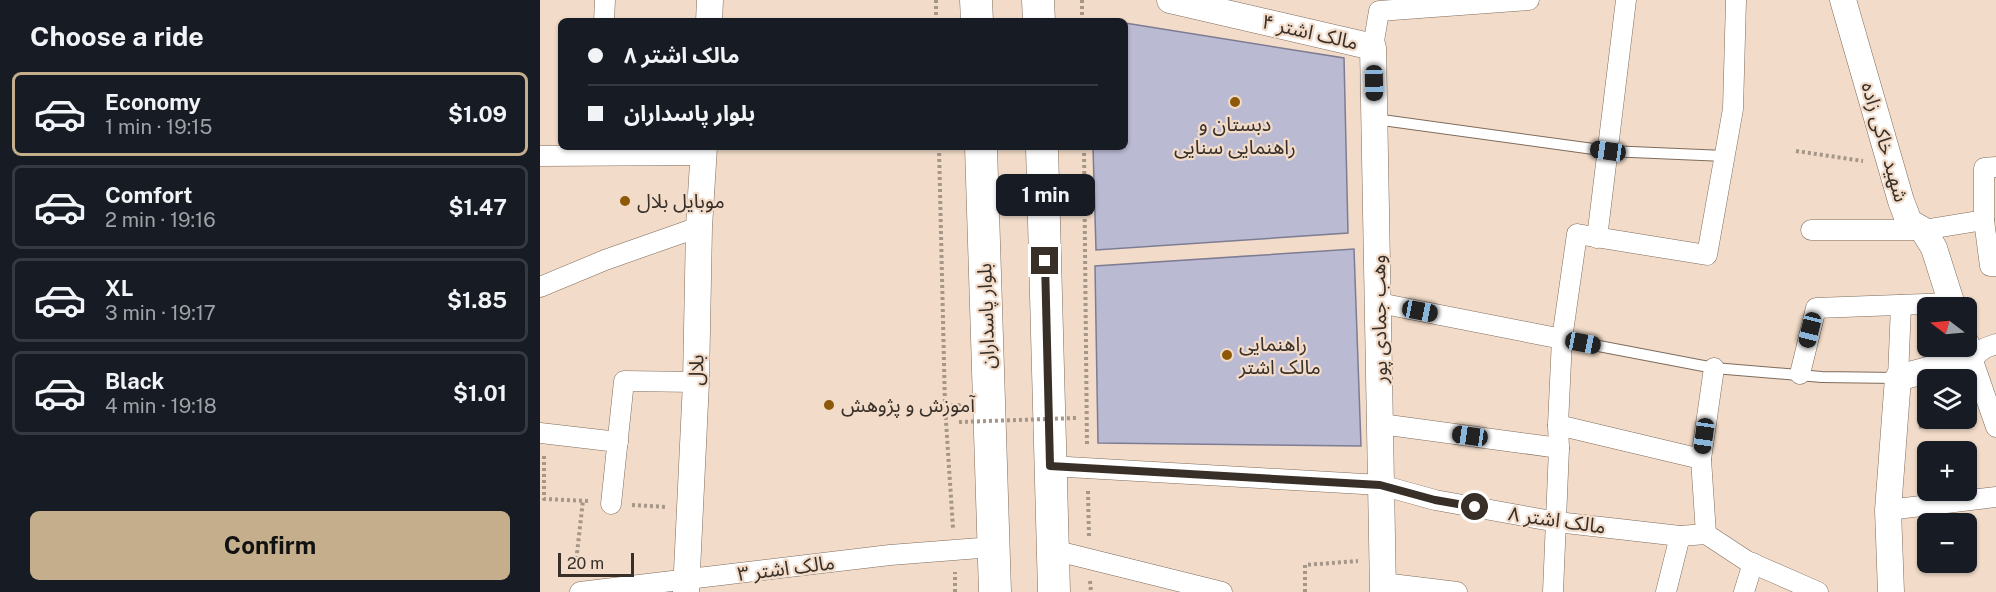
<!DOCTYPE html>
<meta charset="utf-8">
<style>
body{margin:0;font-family:"Public Sans","Noto Sans Arabic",sans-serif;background:#20242c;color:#f1f3f6;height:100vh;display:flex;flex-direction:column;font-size:22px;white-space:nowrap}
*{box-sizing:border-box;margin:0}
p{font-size:20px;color:#9ea1a6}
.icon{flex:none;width:33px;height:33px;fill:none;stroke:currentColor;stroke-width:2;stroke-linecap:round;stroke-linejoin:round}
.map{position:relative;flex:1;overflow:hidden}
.sheet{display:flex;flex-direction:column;background:#171b24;width:540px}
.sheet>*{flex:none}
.guide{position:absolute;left:18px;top:18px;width:570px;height:132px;border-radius:9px;box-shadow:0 2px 4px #0004;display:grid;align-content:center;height:132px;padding:0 30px;background:#171b24}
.needle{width:39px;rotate:286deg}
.tools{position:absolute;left:1377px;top:297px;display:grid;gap:12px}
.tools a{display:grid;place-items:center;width:60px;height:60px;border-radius:9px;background:#171b24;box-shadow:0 2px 4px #0004;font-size:30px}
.scale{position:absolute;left:18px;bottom:15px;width:76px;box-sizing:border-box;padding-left:6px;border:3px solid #372f28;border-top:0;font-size:16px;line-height:21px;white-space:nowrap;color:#372f28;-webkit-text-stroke:4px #f2dcc9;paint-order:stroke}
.end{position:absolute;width:27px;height:27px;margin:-14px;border:8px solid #372f28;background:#fff;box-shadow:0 0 0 3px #fff}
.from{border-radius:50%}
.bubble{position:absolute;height:42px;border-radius:9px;background:#171b24;box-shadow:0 2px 4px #0004;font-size:20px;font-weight:700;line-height:42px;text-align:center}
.car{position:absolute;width:18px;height:36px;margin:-18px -9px;border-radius:8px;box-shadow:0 0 4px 2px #0007;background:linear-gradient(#222 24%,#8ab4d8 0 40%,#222 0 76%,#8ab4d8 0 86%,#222 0)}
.guide b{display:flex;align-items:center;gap:21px;height:57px;font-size:22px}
.guide b+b{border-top:2px solid #363941}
.guide i{width:15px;height:15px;background:#f1f3f6}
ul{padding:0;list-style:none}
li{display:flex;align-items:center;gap:18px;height:84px;margin:0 12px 9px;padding:0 18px;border:3px solid #363941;border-radius:9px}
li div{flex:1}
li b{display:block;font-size:22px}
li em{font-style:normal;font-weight:700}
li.active{border-color:#c4ae8b}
li>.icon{width:54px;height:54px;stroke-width:1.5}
h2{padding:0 30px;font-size:27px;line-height:72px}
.primary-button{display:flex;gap:12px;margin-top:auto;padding:12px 30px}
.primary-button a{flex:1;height:69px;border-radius:9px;background:#c4ae8b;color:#111;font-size:24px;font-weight:700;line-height:69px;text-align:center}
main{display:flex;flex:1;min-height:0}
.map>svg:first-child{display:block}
.building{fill:#bbbad3;stroke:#7d7c93;stroke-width:1.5}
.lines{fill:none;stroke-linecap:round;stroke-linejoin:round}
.service-casing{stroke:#7f6b5b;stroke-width:12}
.minor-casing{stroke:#7f6b5b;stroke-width:21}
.tertiary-casing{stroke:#7f6b5b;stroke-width:27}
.primary-casing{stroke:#7f6b5b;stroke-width:33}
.path{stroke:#a69688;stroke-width:4;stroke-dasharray:3 3;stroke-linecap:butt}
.service{stroke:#fff;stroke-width:10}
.minor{stroke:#fff;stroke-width:20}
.tertiary{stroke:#fff;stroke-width:26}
.primary{stroke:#fff;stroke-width:32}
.path-bridge{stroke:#a69688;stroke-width:4;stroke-dasharray:3 3;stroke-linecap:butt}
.route{stroke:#372f28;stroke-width:8}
.poi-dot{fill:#8d5908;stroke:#f2dcc9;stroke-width:2}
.labels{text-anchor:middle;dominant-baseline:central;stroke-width:4.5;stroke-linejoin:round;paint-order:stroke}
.street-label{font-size:20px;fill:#372f28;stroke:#f2dcc9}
.poi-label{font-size:20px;fill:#372f28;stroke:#f2dcc9;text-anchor:start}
</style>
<main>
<section class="sheet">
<h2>Choose a ride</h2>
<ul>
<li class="active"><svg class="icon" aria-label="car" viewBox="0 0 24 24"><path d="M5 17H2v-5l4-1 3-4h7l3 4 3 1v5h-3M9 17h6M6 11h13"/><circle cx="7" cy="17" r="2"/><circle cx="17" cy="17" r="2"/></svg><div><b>Economy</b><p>1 min · 19:15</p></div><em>$1.09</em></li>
<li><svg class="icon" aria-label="car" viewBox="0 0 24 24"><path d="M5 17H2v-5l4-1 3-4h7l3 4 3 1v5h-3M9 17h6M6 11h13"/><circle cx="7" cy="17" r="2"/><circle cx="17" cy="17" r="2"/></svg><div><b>Comfort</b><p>2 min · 19:16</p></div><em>$1.47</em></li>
<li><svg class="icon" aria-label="car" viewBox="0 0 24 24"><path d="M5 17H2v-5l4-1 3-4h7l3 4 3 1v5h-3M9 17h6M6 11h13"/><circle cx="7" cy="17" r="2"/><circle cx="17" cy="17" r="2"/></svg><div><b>XL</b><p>3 min · 19:17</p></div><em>$1.85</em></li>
<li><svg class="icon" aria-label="car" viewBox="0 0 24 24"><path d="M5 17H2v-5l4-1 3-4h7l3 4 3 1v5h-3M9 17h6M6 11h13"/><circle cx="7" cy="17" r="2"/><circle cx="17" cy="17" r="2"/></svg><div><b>Black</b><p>4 min · 19:18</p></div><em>$1.01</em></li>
</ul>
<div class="primary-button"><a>Confirm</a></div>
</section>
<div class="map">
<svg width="1456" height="592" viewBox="0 0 1456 592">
<rect width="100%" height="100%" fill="#f2dcc9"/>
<g class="building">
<path d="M 585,23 L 804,58 L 808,233 L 556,250 L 553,147 L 585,147 Z"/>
<path d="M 814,249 L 821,446 L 558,443 L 555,266 Z"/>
</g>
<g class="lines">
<defs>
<g id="service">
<path d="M 835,119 L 1068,151 L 1185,156"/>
<path d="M 1022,339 L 1174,368 L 1282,377 L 1357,378"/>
</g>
<g id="minor">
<path d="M 64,21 L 65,0"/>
<path d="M 833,47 L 839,11 L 989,0"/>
<path d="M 0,156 L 164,155"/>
<path d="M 1456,167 L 1444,168 L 1444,220 L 1450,266 L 1456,266"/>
<path d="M 1271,230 L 1383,230 L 1444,220"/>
<path d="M 1057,238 L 1086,0"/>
<path d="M 0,287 L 65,260 L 159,227"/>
<path d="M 839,303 L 1022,339"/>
<path d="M 1456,344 L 1445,348 L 1432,358 L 1456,427"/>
<path d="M 1260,374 L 1276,308 L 1412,303"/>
<path d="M 1358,378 L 1361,305"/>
<path d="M 841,424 L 1019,448 L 1018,425"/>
<path d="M 0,433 L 78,442"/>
<path d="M 1161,459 L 1174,368"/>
<path d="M 510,466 L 841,485 L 895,500 L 1017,522 L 1140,536 L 1166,534"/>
<path d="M 71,504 L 84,381 L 156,382"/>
<path d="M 1348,510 L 1456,497"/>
<path d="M 1166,534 L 1161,459 L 1018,425 L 1022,339 L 1037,234 L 1167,255 L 1193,109 L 1196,0"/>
<path d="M 1166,534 L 1207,561 L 1278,592"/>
<path d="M 513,550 L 682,592"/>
<path d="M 843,583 L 917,592"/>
<path d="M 40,592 L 350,555 L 453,547"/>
<path d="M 1013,592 L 1019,448"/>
<path d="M 1126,592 L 1140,536"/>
<path d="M 1204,592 L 1213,563"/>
</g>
<g id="tertiary">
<path d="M 630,0 L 833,47 L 843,592"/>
<path d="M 1303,0 L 1361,201 L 1369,222 L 1383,230 L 1394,248 L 1413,308"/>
<path d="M 169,21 L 170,0"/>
<path d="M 146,592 L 156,382 L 159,227 L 164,147"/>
<path d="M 1351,592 L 1348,510 L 1358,378 L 1432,358 L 1426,343"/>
</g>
<g id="primary">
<path d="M 436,0 L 437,21"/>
<path d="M 498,0 L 499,21"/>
<path d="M 441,147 L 455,592"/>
<path d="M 502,147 L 514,592"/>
</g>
</defs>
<use href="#service" class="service-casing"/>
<use href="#minor" class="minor-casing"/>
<use href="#tertiary" class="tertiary-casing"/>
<use href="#primary" class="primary-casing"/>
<g class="path">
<path d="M 396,0 L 396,21"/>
<path d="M 542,0 L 542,21"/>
<path d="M 399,147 L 405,406 L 413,528"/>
<path d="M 544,147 L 547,447"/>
<path d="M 1256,151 L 1323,161"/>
<path d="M 405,406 L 419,405 L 419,409"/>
<path d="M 1379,427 L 1420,418"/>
<path d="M 4,456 L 4,499 L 49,501"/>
<path d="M 548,491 L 549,537"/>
<path d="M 92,505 L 127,507"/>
<path d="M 35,571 L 43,500"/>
<path d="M 550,581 L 551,592"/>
<path d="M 415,592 L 415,572"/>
<path d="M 765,592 L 765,565 L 818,561"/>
</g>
<use href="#service" class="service"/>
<use href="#minor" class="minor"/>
<use href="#tertiary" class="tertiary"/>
<use href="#primary" class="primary"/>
<path class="path-bridge" d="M 419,422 L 536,418"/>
</g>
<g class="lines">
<path class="route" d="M 505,261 L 510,466 L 840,485 L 895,500 L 935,507"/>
</g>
<g class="poi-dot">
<circle cx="695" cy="102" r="6"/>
<circle cx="85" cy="201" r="6"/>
<circle cx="687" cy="355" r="6"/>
<circle cx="289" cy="405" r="6"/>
</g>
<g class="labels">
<g class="street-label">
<text transform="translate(770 32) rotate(13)">مالک اشتر ۴</text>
<text transform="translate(1345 142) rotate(74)">شهید خاکی زاده</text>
<text transform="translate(446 316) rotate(-92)">بلوار پاسداران</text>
<text transform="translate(839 319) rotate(-91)">وهب جمادی پور</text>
<text transform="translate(156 370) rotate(-88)">بلال</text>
<text transform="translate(1017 520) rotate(8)">مالک اشتر ۸</text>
<text transform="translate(246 568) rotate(-7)">مالک اشتر ۳</text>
</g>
<g class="poi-label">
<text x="695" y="124" text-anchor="middle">دبستان و<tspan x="695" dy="23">راهنمایی سنایی</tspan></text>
<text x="97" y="201">موبایل بلال</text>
<text x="699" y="344">راهنمایی<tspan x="699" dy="23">مالک اشتر</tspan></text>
<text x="301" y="405">آموزش و پژوهش</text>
</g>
</g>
</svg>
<div class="tools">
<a><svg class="needle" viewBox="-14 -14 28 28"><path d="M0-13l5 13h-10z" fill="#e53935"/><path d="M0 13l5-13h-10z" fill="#9ea1a6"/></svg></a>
<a><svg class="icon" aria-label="layers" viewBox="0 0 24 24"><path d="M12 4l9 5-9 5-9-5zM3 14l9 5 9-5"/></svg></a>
<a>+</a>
<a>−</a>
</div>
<div class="scale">20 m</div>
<i class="end from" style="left:935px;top:507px"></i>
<i class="end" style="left:505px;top:261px"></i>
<div class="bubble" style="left:456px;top:174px;width:99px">1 min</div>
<i class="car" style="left:834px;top:83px;rotate:179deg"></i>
<i class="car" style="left:1068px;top:151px;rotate:278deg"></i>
<i class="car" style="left:880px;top:311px;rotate:101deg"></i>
<i class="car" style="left:1270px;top:330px;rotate:194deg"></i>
<i class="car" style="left:1043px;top:343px;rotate:101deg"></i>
<i class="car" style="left:930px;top:436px;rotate:278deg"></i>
<i class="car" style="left:1164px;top:436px;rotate:188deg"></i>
<div class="guide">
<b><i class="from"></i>مالک اشتر ۸</b>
<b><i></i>بلوار پاسداران</b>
</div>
</div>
</main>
